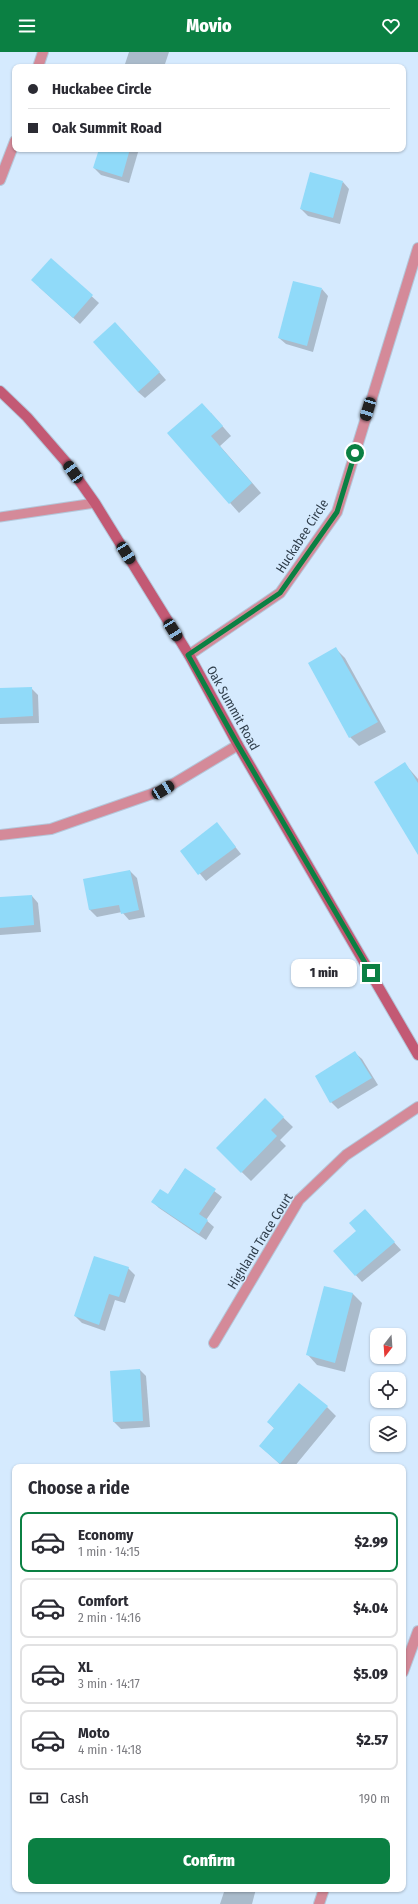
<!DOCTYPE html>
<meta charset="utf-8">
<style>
body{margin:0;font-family:"Fira Sans Condensed",sans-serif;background:#f2f2f3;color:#2b2b33;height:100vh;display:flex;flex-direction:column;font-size:15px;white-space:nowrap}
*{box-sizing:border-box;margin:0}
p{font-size:13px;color:#7c7c81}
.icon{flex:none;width:22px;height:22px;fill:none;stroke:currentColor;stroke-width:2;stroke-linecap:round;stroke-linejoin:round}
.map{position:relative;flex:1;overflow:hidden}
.drawer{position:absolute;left:12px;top:1412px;width:394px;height:428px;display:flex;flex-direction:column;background:#fff;border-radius:8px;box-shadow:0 1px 3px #0004}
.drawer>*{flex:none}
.banner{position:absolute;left:12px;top:12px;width:394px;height:88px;border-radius:8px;box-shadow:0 1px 3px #0004;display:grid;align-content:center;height:88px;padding:0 16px;background:#fff}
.needle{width:26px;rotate:197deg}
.fabs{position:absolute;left:370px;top:1276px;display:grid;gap:8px}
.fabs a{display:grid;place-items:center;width:36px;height:36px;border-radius:8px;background:#fff;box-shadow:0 1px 3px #0004;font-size:20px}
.end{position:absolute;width:18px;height:18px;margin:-9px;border:5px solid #0b8043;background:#fff;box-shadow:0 0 0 2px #fff}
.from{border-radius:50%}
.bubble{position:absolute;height:28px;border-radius:8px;background:#fff;box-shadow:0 1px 3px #0004;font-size:13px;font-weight:800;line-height:28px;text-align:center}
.car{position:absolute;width:12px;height:24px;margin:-12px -6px;border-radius:5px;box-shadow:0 0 3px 1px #0007;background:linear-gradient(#222 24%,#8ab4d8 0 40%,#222 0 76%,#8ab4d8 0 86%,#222 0)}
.banner b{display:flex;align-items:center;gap:14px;height:38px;font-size:15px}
.banner b+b{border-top:1px solid #e1e1e2}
.banner i{width:10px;height:10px;background:#2b2b33}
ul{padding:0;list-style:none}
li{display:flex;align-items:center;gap:12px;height:60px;margin:0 8px 6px;padding:0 8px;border:2px solid #e1e1e2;border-radius:8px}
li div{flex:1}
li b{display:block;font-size:15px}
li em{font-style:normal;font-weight:800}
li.on{border-color:#0b8043}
li>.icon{width:36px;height:36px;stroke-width:1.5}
h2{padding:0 16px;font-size:18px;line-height:48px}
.pay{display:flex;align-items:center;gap:10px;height:44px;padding:0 16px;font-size:15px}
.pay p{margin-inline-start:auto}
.cta{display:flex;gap:8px;margin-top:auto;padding:8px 16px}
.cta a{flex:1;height:46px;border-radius:8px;background:#0b8043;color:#fff;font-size:16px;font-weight:800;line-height:46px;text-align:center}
header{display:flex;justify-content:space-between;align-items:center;height:52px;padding:0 16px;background:#0b8043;color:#fff;font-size:18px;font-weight:800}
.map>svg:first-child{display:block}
.shadow{fill:#0003}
.building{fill:#90daf9}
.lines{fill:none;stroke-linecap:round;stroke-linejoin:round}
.service-casing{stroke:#b4c7da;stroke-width:11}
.minor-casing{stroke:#b4c7da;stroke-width:12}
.tertiary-casing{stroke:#b4c7da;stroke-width:12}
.secondary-casing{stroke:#b4c7da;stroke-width:12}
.service{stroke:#d48a99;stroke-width:9}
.minor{stroke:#d48a99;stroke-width:10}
.tertiary{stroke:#d48a99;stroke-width:10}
.secondary{stroke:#c35974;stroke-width:10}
.route{stroke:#0b8043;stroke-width:5}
.labels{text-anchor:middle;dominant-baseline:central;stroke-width:3;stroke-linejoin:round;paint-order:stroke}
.street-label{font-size:13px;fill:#2f3d4a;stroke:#d5eafe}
</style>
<header><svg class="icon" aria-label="menu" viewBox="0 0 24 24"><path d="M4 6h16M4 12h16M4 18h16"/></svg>Movio<svg class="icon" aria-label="heart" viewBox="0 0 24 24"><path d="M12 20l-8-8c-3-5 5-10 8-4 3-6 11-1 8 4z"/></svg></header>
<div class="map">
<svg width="418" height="1852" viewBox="0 0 418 1852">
<rect width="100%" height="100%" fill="#d5eafe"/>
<g class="shadow">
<path d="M 129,0 L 169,0 L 164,15 L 124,15 Z"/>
<path d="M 100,97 L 139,97 L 129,131 L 101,123 L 94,116 Z"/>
<path d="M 343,130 L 349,137 L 340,172 L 308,164 L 301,157 Z"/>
<path d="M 51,207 L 99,251 L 80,272 L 39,235 Z"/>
<path d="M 322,237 L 328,244 L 313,300 L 286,292 L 279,286 Z"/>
<path d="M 122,278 L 166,328 L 145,346 L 138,340 Z"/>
<path d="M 211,361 L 231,384 L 220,394 L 261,441 L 239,461 L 168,381 Z"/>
<path d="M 336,597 L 345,606 L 386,680 L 359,694 L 350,685 Z"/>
<path d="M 31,636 L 38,643 L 39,671 L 0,672 L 0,637 Z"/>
<path d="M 405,712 L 418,727 L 418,799 Z"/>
<path d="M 217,772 L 241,802 L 206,829 L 181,799 Z"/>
<path d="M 130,819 L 137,826 L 145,865 L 129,868 L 122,860 L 97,865 L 90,858 L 84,828 Z"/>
<path d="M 32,844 L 38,851 L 41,880 L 0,883 L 0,846 Z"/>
<path d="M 355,1001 L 362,1007 L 378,1033 L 338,1057 L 331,1050 Z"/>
<path d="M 265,1048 L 293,1075 L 280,1088 L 286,1094 L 251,1129 L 217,1096 Z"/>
<path d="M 185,1117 L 222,1145 L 206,1168 L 214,1175 L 206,1188 L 159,1156 L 153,1150 L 168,1143 Z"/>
<path d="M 365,1158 L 401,1198 L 362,1230 L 334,1199 L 358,1179 Z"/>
<path d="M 128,1216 L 135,1223 L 125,1251 L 115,1248 L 105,1279 L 82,1271 L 75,1264 Z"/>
<path d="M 325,1235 L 353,1242 L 362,1251 L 345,1320 L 317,1313 L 308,1303 Z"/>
<path d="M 140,1318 L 146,1324 L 150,1375 L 121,1377 L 114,1370 Z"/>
<path d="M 327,1355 L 336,1364 L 294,1415 L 283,1415 L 260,1394 L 275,1377 L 268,1370 Z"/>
<path d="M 225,1837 L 256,1837 L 252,1852 L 220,1852 Z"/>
</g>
<g class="building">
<path d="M 99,97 L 130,97 L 122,125 L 93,116 Z"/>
<path d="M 310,120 L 343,129 L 333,166 L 300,157 Z"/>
<path d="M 51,206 L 93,243 L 73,266 L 31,228 Z"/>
<path d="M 293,229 L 322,236 L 307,294 L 278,286 Z"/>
<path d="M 115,270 L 160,320 L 138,340 L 93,290 Z"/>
<path d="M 202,351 L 223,374 L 211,384 L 252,431 L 229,452 L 167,381 Z"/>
<path d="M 336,595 L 378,670 L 349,686 L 308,611 Z"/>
<path d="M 32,635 L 33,664 L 0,666 L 0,636 Z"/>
<path d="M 405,710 L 418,731 L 418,803 L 374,730 Z"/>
<path d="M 217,770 L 236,795 L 198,823 L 180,799 Z"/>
<path d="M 130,818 L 139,858 L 121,862 L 119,853 L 89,858 L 83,827 Z"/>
<path d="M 32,843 L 34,873 L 0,876 L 0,845 Z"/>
<path d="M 355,999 L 372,1026 L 330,1051 L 315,1024 Z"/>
<path d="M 265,1046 L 284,1065 L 271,1078 L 277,1084 L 241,1121 L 216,1096 Z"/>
<path d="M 185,1116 L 216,1137 L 199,1162 L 208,1168 L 199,1182 L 151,1150 L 160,1137 L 168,1142 Z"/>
<path d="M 365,1157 L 395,1190 L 355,1224 L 333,1199 L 356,1179 L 349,1171 Z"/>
<path d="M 94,1204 L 129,1215 L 119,1245 L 109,1242 L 99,1273 L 74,1264 Z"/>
<path d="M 324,1234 L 353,1241 L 335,1311 L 306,1303 Z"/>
<path d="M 140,1317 L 143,1369 L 113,1370 L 110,1319 Z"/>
<path d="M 299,1331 L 328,1354 L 280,1412 L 259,1394 L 274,1376 L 267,1370 Z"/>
</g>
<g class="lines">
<defs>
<path id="service" d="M 0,465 L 95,451"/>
<g id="minor">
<path d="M 38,15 L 43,0"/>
<path d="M 0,128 L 15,89"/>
<path d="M 189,603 L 280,541 L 337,460 L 418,196"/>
<path d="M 0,783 L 51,777 L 163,738 L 238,693"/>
<path d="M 214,1291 L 299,1148 L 346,1103 L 418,1055"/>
</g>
<g id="tertiary">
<path d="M 403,1620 L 418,1579"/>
<path d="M 319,1852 L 324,1837"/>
</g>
<path id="secondary" d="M 0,339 L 27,365 L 66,410 L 95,451 L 189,603 L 238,693 L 418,1003"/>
</defs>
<use href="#service" class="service-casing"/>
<use href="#minor" class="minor-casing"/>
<use href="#tertiary" class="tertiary-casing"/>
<use href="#secondary" class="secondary-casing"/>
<use href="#service" class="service"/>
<use href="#minor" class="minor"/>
<use href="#tertiary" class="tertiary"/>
<use href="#secondary" class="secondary"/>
</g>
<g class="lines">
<path class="route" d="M 355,401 L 337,460 L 280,541 L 188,603 L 238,693 L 371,921"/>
</g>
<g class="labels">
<g class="street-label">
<text transform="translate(302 484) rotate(-57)">Huckabee Circle</text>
<text transform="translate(233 656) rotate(61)">Oak Summit Road</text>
<text transform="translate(260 1189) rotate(-58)">Highland Trace Court</text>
</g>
</g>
</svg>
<div class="fabs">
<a><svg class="needle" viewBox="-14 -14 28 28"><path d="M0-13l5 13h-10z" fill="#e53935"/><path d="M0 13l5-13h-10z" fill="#7c7c81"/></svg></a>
<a><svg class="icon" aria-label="locate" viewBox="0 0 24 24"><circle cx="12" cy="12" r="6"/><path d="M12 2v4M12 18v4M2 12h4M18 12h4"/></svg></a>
<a><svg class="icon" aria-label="layers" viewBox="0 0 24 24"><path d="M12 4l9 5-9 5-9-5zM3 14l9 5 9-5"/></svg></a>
</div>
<i class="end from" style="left:355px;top:401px"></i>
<i class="end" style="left:371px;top:921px"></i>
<div class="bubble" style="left:291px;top:907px;width:66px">1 min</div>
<i class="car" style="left:368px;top:357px;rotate:197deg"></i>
<i class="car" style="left:73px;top:420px;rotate:325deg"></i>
<i class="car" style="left:126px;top:501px;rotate:148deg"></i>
<i class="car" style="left:173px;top:578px;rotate:148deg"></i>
<i class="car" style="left:163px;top:738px;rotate:59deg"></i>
<div class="banner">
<b><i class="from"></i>Huckabee Circle</b>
<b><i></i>Oak Summit Road</b>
</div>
<section class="drawer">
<h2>Choose a ride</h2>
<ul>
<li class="on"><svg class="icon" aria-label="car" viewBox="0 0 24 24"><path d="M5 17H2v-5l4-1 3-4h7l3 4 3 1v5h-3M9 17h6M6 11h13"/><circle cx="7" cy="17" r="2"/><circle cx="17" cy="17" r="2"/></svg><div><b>Economy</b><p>1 min · 14:15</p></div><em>$2.99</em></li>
<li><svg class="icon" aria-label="car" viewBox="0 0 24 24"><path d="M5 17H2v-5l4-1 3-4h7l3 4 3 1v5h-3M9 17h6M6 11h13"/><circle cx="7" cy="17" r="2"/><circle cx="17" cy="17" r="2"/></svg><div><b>Comfort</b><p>2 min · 14:16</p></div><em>$4.04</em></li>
<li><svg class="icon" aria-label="car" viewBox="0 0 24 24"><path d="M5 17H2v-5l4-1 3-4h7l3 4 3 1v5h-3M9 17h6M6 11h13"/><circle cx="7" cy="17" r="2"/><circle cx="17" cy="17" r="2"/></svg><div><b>XL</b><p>3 min · 14:17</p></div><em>$5.09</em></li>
<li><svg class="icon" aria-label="car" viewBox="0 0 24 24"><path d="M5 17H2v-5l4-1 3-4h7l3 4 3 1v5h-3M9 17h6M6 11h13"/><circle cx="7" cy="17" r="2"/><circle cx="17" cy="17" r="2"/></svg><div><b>Moto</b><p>4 min · 14:18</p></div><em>$2.57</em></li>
</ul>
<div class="pay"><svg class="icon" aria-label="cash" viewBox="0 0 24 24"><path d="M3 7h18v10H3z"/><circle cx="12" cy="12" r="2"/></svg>Cash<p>190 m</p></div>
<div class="cta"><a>Confirm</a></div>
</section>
</div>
